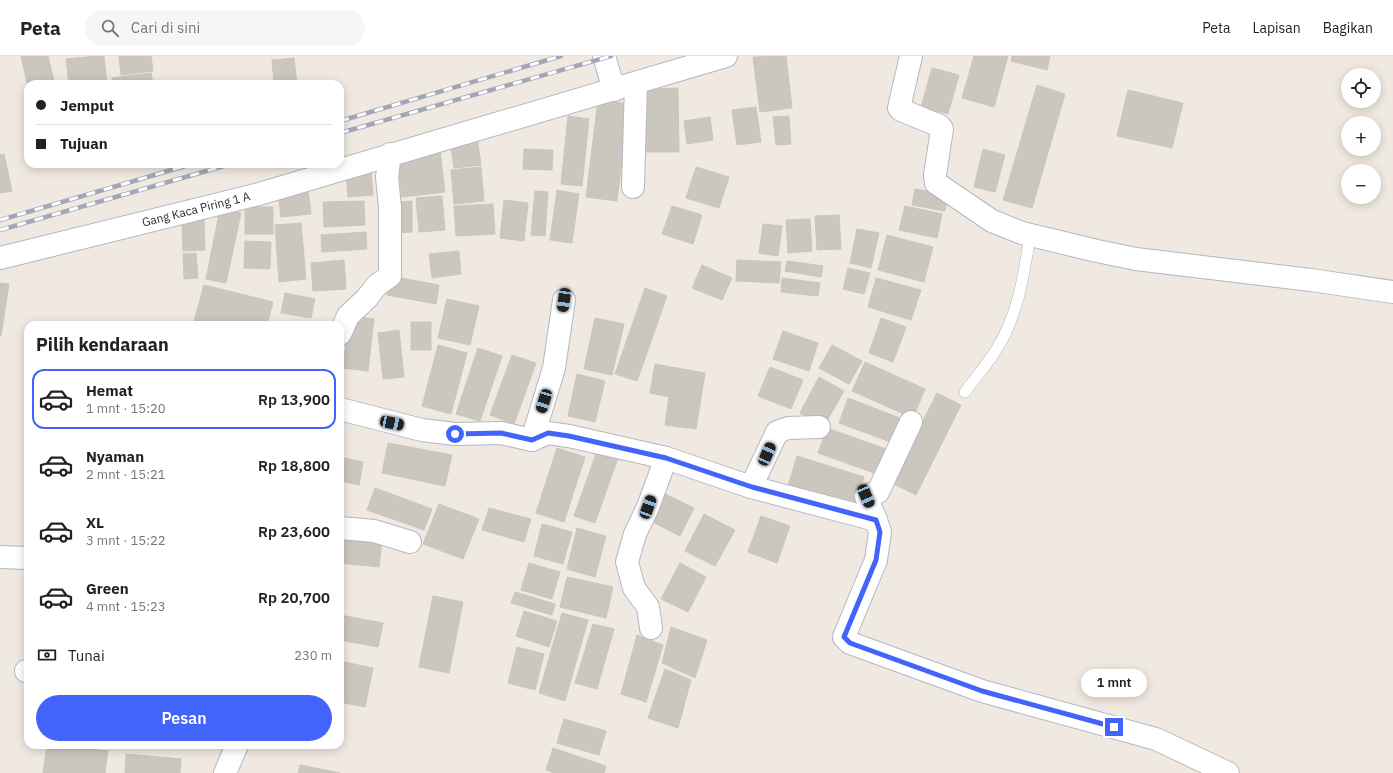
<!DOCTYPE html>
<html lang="id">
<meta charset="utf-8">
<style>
body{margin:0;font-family:"IBM Plex Sans",sans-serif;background:#f6f6f6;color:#222;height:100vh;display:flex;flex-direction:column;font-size:15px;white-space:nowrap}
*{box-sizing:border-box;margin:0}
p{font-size:13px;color:#767676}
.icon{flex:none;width:22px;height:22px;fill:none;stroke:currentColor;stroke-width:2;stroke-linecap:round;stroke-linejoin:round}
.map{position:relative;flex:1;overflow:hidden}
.side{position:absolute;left:24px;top:265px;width:320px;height:428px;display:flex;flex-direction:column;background:#fff;border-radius:12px;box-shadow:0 2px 10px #0003}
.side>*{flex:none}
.guide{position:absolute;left:24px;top:24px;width:320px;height:88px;border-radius:12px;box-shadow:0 2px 10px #0003;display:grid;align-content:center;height:88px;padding:0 12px;background:#fff}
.buttons{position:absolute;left:1341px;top:12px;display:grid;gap:8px}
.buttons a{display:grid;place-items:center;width:40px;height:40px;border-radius:50%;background:#fff;box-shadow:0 2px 10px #0003;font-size:20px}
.end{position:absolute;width:18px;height:18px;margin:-9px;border:5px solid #4264fb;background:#fff;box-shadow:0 0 0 2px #fff}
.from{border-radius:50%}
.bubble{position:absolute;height:28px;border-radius:14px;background:#fff;box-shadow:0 2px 10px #0003;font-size:13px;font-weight:600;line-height:28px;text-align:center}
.car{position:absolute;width:12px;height:24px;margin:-12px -6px;border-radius:5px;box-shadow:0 0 3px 1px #0007;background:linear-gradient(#222 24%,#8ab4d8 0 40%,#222 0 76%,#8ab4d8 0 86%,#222 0)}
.guide b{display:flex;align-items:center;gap:14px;height:38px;font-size:15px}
.guide b+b{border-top:1px solid #e0e0e0}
.guide i{width:10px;height:10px;background:#222}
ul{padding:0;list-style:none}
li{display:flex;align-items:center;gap:12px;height:60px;margin:0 8px 6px;padding:0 4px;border:2px solid transparent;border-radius:12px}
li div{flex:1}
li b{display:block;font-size:15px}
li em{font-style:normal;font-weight:600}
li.selected{border-color:#4264fb}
li>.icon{width:36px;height:36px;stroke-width:1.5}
h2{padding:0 12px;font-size:18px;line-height:48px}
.pay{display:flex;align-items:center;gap:10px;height:44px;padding:0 12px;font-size:15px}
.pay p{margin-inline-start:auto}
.cta{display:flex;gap:8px;margin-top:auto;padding:8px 12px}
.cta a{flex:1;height:46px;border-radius:24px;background:#4264fb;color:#fff;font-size:16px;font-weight:600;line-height:46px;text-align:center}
header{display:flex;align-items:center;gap:24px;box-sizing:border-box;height:56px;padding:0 20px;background:#fff;border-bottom:1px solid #e0e0e0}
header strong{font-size:19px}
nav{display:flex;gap:22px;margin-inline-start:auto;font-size:14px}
.search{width:280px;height:36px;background:#f6f6f6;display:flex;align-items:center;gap:10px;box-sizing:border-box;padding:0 14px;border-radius:22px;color:#767676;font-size:15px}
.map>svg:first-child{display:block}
.building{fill:#cbc7bf;stroke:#cbc5ba}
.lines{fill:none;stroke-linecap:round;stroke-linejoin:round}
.lane-casing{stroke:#b4b7c1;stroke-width:12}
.street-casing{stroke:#b4b7c1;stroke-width:24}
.lane{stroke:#fff;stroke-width:11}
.street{stroke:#fff;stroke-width:22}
.rail-casing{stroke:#a3a6b8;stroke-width:4.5}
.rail{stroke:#fff;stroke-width:3;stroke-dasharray:9;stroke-linecap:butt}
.route{stroke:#4264fb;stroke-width:5}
.labels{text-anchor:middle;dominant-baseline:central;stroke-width:3;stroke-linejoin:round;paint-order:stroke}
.street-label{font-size:12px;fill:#2e2e2e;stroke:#fff}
</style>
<header>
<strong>Peta</strong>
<div class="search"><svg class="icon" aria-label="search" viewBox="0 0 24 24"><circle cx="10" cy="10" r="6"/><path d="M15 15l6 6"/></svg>Cari di sini</div>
<nav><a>Peta</a><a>Lapisan</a><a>Bagikan</a></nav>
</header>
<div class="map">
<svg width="1393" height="717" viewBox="0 0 1393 717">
<rect width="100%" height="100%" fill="#efe9e1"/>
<g class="building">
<path d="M 21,0 L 48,0 L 54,25 L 42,28 L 28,28 L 28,31 Z"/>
<path d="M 96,0 L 104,0 L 107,28 L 69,28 L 66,3 Z"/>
<path d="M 119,0 L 151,0 L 153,15 L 121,19 Z"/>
<path d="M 786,0 L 792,52 L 760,56 L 753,1 Z"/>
<path d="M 974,0 L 1008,0 L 994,51 L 962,42 Z"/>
<path d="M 1012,0 L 1050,0 L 1047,14 L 1011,5 Z"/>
<path d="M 294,2 L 297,28 L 274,28 L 272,4 Z"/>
<path d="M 932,12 L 959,19 L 948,58 L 921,51 Z"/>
<path d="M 151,17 L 153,28 L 113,28 L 112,22 Z"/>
<path d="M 193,25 L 194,28 L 171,28 Z"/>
<path d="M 1037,29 L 1065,38 L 1032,152 L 1003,144 Z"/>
<path d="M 678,32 L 679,96 L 645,96 L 645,33 Z"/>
<path d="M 1128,34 L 1183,47 L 1172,92 L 1117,80 Z"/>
<path d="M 598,44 L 629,48 L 617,145 L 586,141 Z"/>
<path d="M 756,51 L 761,86 L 737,89 L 732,54 Z"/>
<path d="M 568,60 L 589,63 L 582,130 L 561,128 Z"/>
<path d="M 789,60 L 791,88 L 776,89 L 773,61 Z"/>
<path d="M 710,61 L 713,84 L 687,88 L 684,65 Z"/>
<path d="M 477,80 L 481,109 L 454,112 L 450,84 Z"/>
<path d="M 524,93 L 553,94 L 552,114 L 523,113 Z"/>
<path d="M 983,93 L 1005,99 L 995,136 L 974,131 Z"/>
<path d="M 440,95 L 445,136 L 402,141 L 397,100 Z"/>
<path d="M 4,98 L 12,135 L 0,137 L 0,99 Z"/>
<path d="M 481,111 L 484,145 L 454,148 L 451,114 Z"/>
<path d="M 696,111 L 729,121 L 719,152 L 686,142 Z"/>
<path d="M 371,115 L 373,139 L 348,141 L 346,116 Z"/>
<path d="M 308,133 L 311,158 L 281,161 L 278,136 Z"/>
<path d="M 915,133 L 948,138 L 945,155 L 912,149 Z"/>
<path d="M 557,134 L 579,138 L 572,187 L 550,184 Z"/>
<path d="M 535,135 L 548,136 L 545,180 L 531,179 Z"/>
<path d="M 442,140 L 445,174 L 419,176 L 416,142 Z"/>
<path d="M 504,144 L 528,147 L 524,185 L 500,182 Z"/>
<path d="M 364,145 L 365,169 L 324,171 L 323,146 Z"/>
<path d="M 412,145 L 412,176 L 394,177 L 393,146 Z"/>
<path d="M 493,148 L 495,178 L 456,180 L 454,150 Z"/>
<path d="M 672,150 L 702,159 L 693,188 L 662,178 Z"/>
<path d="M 905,150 L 942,158 L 937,182 L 899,174 Z"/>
<rect x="245" y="151" width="28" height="27"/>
<path d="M 220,153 L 241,157 L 226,227 L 206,223 Z"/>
<path d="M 839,159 L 841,193 L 817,194 L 815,160 Z"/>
<path d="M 810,163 L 812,195 L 788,197 L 786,164 Z"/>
<path d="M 182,164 L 204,164 L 205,194 L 183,195 Z"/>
<path d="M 301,167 L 306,223 L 279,226 L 275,169 Z"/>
<path d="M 763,168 L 782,170 L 778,200 L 759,197 Z"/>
<path d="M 857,173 L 879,177 L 871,212 L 850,207 Z"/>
<path d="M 366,176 L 367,193 L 322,196 L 321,179 Z"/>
<path d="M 887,179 L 933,191 L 924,226 L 878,214 Z"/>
<path d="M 245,185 L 271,186 L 270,213 L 244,212 Z"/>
<path d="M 459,195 L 461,218 L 432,222 L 429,198 Z"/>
<path d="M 196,197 L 198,222 L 184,223 L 183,198 Z"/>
<path d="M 344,204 L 346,233 L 313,235 L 311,207 Z"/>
<path d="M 737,204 L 781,206 L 779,227 L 736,225 Z"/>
<path d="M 787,205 L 823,210 L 821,221 L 785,215 Z"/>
<path d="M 702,209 L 732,222 L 722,244 L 692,232 Z"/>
<path d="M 848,212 L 870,217 L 864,238 L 843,233 Z"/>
<path d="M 390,220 L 439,229 L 436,248 L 387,239 Z"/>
<path d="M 782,222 L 820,227 L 818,240 L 781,236 Z"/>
<path d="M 876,222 L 921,234 L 911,264 L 868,251 Z"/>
<path d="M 0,227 L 9,228 L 1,280 L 0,280 Z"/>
<path d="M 204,229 L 273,246 L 267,269 L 193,269 Z"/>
<path d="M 645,232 L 667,240 L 637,325 L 615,318 Z"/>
<path d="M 285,237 L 315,243 L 311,262 L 281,257 Z"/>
<path d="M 447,243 L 479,250 L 470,289 L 438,282 Z"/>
<path d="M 349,260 L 374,263 L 368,315 L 343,312 Z"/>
<path d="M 595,262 L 624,268 L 612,319 L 584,313 Z"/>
<path d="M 881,262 L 906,271 L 893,306 L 869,297 Z"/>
<rect x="411" y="266" width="20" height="28"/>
<path d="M 399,274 L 404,321 L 383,323 L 378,277 Z"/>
<path d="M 783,275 L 818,287 L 809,315 L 773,303 Z"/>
<path d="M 438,289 L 467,297 L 451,358 L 422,350 Z"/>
<path d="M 832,289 L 862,305 L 849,328 L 819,312 Z"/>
<path d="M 478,292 L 502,300 L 480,365 L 456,358 Z"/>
<path d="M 512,299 L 536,307 L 514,368 L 490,359 Z"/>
<path d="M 865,306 L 925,333 L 913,362 L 852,335 Z"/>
<path d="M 655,308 L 705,317 L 696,373 L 665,369 L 669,341 L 650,337 Z"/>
<path d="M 770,311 L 803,324 L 791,353 L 758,340 Z"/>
<path d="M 577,318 L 605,325 L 595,366 L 568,360 Z"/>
<path d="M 819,321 L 844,335 L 824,370 L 800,357 Z"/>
<path d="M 937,337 L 961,349 L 916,439 L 892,427 Z"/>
<path d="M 848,342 L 905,364 L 896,388 L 839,367 Z"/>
<path d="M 827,372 L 889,394 L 880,419 L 818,397 Z"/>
<path d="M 388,387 L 452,399 L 445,430 L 382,417 Z"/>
<path d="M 557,392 L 585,401 L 564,466 L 536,457 Z"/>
<path d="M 597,395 L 618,402 L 595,467 L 574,460 Z"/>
<path d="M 797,400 L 864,421 L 854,451 L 788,430 Z"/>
<path d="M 340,401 L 363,406 L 359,429 L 340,425 Z"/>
<path d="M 375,432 L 432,453 L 424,474 L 367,454 Z"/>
<path d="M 659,435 L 694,452 L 680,480 L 645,462 Z"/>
<path d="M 439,448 L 479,463 L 463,503 L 423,488 Z"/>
<path d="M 489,452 L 531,463 L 524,486 L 482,474 Z"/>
<path d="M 704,458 L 735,474 L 715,510 L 685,495 Z"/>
<path d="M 761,460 L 790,470 L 777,507 L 748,496 Z"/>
<path d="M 542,468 L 572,476 L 563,508 L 534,500 Z"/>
<path d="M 577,472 L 606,480 L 595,521 L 567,513 Z"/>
<path d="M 340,479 L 382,483 L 379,511 L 340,507 Z"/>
<path d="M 529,507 L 560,516 L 552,543 L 521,534 Z"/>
<path d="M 680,507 L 706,521 L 688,556 L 661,543 Z"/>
<path d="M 567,521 L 613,531 L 606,562 L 560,551 Z"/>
<path d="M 515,536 L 555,548 L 552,559 L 511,547 Z"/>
<path d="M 433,540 L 463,546 L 449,617 L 419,611 Z"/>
<path d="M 524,555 L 557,565 L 549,591 L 516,580 Z"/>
<path d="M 562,557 L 588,564 L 565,645 L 539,637 Z"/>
<path d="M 340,559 L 383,567 L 378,591 L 340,584 Z"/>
<path d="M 593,568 L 614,573 L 597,633 L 575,627 Z"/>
<path d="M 671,571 L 707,584 L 695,622 L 662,607 Z"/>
<path d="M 637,579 L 663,589 L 646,646 L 621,638 Z"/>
<path d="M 517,591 L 544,598 L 535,634 L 508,627 Z"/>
<path d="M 344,606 L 373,612 L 365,651 L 340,646 L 340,624 Z"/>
<path d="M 665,613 L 691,624 L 678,672 L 648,662 Z"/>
<path d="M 564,663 L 606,675 L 599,699 L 557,687 Z"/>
<path d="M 47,689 L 108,695 L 105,717 L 43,717 Z"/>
<path d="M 553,692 L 606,710 L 604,717 L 554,717 L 546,714 Z"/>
<path d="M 126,698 L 181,703 L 180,717 L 125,717 Z"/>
<path d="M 300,709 L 340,717 L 298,717 Z"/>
</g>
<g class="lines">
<defs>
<path id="lane" d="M 965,336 C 975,322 987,309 996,294 C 1018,260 1024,219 1030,179"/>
<g id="street">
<path d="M 604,0 L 614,34"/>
<path d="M 911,0 L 899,52 L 901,54 L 940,70 L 942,73 L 935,119 L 936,127 L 992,165 L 1022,177 L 1097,195 L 1136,203 L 1311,224 L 1393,236"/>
<path d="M 633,131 L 636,27"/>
<path d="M 0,202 L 259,138 L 726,0"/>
<path d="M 340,278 L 348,260 L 367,242 L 377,229 L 390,220 L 390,151 L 387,121 L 390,98"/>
<path d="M 340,353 L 422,374 L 455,378 L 501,377 L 532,384 L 548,377 L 569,380 L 666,402 L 751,431 L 876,464 L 880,476 L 876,504 L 844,581 L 850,587 L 982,635 L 1156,683 L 1228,717"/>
<path d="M 532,384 L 554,312 L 564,244"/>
<path d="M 751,431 L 777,376 L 788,372 L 819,371"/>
<path d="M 876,464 L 866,440 L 878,436 L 911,366"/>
<path d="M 340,472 L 374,475 L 410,486"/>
<path d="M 0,501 L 28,502"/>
<path d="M 651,572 L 648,551 L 634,532 L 627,506 L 635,478 L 648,451 L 666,402"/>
<path d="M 26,615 L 28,615"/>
<path d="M 225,717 L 237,689"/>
</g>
</defs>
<use href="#lane" class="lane-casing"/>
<use href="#street" class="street-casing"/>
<use href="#lane" class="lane"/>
<use href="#street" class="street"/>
<defs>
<g id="rail">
<path d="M 340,65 L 561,0"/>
<path d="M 340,77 L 611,0"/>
<path d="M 0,164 L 192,108"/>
<path d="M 0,174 L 231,108"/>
</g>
</defs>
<use href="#rail" class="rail-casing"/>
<use href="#rail" class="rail"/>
</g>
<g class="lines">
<path class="route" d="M 455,378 L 501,377 L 532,384 L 548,377 L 569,380 L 666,402 L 752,431 L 876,464 L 880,476 L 876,504 L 844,581 L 850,587 L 982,635 L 1114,671"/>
</g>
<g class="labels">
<g class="street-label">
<text transform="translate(196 153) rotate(-14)">Gang Kaca Piring 1 A</text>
</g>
</g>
</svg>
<div class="buttons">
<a><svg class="icon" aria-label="locate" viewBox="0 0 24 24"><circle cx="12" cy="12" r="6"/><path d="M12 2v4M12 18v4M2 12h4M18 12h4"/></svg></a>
<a>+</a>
<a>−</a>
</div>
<i class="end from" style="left:455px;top:378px"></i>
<i class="end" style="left:1114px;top:671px"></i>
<div class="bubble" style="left:1081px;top:613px;width:66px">1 mnt</div>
<i class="car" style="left:564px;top:244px;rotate:188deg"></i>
<i class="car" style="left:544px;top:345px;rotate:197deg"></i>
<i class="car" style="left:392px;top:367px;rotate:102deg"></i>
<i class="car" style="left:767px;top:398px;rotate:24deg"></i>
<i class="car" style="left:866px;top:440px;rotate:157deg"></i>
<i class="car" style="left:648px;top:451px;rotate:20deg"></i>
<div class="guide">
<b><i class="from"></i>Jemput</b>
<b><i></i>Tujuan</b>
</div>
<section class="side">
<h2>Pilih kendaraan</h2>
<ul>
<li class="selected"><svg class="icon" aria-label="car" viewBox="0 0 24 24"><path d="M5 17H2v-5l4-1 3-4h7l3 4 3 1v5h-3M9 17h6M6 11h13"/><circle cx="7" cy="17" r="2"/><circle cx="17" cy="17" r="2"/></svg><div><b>Hemat</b><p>1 mnt · 15:20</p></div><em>Rp 13,900</em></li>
<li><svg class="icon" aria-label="car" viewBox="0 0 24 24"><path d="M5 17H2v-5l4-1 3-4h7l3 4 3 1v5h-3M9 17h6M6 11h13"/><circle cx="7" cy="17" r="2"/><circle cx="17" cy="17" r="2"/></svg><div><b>Nyaman</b><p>2 mnt · 15:21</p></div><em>Rp 18,800</em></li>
<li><svg class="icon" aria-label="car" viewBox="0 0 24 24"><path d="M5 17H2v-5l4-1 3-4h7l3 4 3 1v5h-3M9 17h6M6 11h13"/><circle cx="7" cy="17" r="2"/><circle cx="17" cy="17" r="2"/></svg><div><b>XL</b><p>3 mnt · 15:22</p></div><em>Rp 23,600</em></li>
<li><svg class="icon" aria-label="car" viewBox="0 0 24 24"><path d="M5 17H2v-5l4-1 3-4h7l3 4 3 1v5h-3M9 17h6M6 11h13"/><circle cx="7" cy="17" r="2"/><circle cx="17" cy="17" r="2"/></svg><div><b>Green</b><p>4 mnt · 15:23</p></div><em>Rp 20,700</em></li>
</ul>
<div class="pay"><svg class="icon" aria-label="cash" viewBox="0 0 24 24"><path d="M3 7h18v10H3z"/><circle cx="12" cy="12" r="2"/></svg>Tunai<p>230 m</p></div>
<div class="cta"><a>Pesan</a></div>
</section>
</div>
